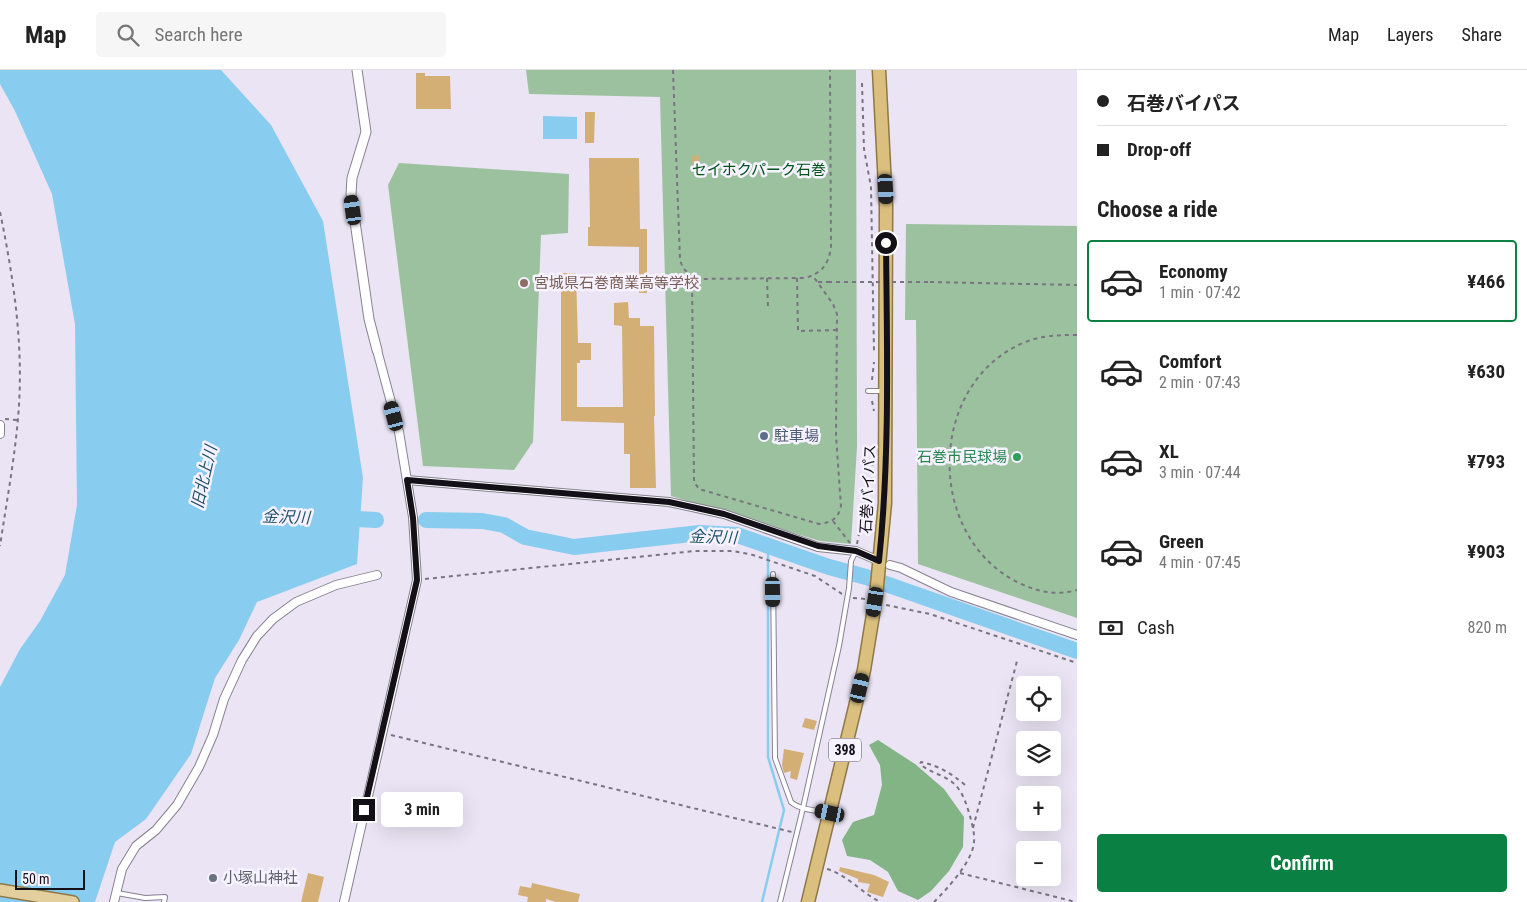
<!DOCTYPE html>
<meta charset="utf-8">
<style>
body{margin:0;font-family:"Roboto Condensed","Noto Sans JP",sans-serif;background:#f6f6f6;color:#222;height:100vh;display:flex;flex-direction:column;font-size:19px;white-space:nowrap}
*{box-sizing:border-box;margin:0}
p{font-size:16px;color:#767676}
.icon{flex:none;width:28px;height:28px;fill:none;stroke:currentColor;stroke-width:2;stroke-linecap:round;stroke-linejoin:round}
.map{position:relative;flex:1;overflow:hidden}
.drawer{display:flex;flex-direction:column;background:#fff;width:450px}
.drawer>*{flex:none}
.top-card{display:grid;align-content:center;height:110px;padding:0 20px;background:#fff}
.fabs{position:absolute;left:1016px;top:606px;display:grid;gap:10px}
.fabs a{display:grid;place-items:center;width:45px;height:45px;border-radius:5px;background:#fff;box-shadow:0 5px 20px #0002;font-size:25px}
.scale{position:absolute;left:15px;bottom:12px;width:70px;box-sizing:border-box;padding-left:5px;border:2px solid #131117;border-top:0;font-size:14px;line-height:18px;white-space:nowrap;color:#131117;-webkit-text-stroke:4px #f7f2ff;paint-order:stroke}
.end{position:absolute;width:22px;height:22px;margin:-11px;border:6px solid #131117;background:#fff;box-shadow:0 0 0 2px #fff}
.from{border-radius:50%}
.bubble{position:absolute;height:35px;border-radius:5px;background:#fff;box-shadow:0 5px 20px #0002;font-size:16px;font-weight:700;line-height:35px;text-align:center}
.car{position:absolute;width:15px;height:30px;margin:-15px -8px;border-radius:6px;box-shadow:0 0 4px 1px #0007;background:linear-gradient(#222 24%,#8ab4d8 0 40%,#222 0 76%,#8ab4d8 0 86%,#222 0)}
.top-card b{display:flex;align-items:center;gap:18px;height:48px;font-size:19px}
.top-card b+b{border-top:1px solid #e0e0e0}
.top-card i{width:12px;height:12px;background:#222}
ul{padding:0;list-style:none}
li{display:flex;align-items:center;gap:15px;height:82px;margin:0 10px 8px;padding:0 10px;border:2px solid transparent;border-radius:5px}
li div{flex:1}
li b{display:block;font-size:19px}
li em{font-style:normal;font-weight:700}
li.current{border-color:#0b8043}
li>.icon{width:45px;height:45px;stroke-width:1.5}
h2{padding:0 20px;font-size:22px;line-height:60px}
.pay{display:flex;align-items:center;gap:12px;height:55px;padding:0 20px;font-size:19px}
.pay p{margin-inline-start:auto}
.action{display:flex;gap:10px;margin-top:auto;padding:10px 20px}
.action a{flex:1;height:58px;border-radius:5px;background:#0b8043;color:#fff;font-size:20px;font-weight:700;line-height:58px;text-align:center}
header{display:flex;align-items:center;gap:30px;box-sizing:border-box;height:70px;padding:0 25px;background:#fff;border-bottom:1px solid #e0e0e0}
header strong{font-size:24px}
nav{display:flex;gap:28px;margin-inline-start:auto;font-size:18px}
.search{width:350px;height:45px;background:#f6f6f6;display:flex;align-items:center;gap:12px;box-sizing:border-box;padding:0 18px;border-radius:5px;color:#767676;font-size:19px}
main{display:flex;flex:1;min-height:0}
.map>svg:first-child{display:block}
.green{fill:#9cc19f}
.forest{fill:#82b486}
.water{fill:#88ccf0}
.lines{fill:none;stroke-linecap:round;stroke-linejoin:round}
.stream{stroke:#88ccf0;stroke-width:2.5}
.river{stroke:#88ccf0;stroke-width:16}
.building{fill:#d3af76}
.service-casing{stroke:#878190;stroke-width:6}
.minor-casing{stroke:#878190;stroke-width:10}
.tertiary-casing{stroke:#878190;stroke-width:11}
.primary-casing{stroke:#8e7845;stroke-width:14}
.trunk-casing{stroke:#8e7845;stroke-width:15}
.path{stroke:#797580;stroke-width:2;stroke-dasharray:4 4;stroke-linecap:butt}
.service{stroke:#fff;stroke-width:4}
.minor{stroke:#fff;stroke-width:8}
.tertiary{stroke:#fff;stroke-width:9}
.primary{stroke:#e3cf9e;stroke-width:11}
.trunk{stroke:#dabf7e;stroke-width:12}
.path-bridge{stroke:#797580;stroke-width:2;stroke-dasharray:4 4;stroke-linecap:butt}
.route{stroke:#131117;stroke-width:6}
.education-dot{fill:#8d6e63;stroke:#f7f2ff;stroke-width:2}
.service-dot{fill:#5c6f8a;stroke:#f7f2ff;stroke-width:2}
.leisure-dot{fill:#2e9e5b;stroke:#f7f2ff;stroke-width:2}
.worship-dot{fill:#6b7280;stroke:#f7f2ff;stroke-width:2}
.labels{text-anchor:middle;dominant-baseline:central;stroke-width:5;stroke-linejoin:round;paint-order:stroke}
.shield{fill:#f7f2ff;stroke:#57545d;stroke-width:1}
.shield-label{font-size:14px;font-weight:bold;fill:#131117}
.park-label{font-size:15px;fill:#005319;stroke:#f7f2ff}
.education-label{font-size:15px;fill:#785e54;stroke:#f7f2ff;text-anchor:start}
.service-label{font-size:15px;fill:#4e5e75;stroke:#f7f2ff;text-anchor:start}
.leisure-label{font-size:15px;fill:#27864d;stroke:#f7f2ff;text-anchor:end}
.street-label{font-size:15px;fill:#131117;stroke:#f7f2ff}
.worship-label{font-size:15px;fill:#5b616d;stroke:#f7f2ff;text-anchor:start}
.water-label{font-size:16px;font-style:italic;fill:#1d516b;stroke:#f7f2ff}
</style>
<header>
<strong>Map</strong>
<div class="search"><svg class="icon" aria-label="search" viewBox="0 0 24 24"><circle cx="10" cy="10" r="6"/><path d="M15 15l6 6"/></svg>Search here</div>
<nav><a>Map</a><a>Layers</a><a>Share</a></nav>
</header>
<main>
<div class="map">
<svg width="1077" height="832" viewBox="0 0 1077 832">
<rect width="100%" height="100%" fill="#eae4f4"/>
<g class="green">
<path d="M 526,0 L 856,0 L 857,377 L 851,474 L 820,471 L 671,426 L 660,27 L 529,24 Z"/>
<path d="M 399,93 L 569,104 L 568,163 L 541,165 L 533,372 L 514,400 L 423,396 L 388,115 Z"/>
<path d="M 906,154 L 1077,156 L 1077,548 L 918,494 L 916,250 L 905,250 Z"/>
</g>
<path class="forest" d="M 878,670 L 915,694 L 944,719 L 964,747 L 963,777 L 949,801 L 931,821 L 918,830 L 898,821 L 888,802 L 870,790 L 847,786 L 842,770 L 853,752 L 874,745 L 882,715 L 880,695 L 869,675 Z"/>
<g class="water">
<path d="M 0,0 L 221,0 L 271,55 L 323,151 L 363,408 L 357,494 L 257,532 L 239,570 L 215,608 L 191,684 L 146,749 L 115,772 L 95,832 L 0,832 L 0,617 L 20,579 L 40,551 L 65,505 L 77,435 L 75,254 L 52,124 L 15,41 L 0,14 Z"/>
<path d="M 543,46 L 577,47 L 577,69 L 543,69 Z"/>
</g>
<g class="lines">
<path class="stream" d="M 762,832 L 784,740 L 768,687 L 768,484 L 769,477"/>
<g class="river">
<path d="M 338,448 L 376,450"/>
<path d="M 426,450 L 482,451 L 504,455 L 525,467 L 574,477 L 700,463 L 737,465 L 829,497 L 866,507 L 1077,581"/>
</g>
</g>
<g class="building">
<path d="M 416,3 L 425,3 L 425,6 L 450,6 L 451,39 L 416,39 Z"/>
<path d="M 585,42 L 595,42 L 594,73 L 585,73 Z"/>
<path d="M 699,85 L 700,98 L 693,98 L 692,86 Z"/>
<path d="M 589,88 L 639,88 L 640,159 L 647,159 L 647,223 L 639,223 L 639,177 L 588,176 L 588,157 L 590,157 Z"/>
<path d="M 561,203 L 576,203 L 578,273 L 591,273 L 591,290 L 580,290 L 580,293 L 577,293 L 577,337 L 623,337 L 622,256 L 614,255 L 614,233 L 628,232 L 629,248 L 640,248 L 640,256 L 654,256 L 655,346 L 654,346 L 656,418 L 630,418 L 630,384 L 624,384 L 624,353 L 561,351 Z"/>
<path d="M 805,648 L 817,651 L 814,660 L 802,657 Z"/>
<path d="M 784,679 L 804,683 L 797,710 L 790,708 L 791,701 L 784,703 L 782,695 Z"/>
<path d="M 840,797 L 874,805 L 889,812 L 883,827 L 867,822 L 870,814 L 858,812 L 858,809 L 839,801 Z"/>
<path d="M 308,803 L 324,807 L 318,832 L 301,832 Z"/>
<path d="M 532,813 L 580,824 L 578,832 L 556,832 L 546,829 L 546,832 L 527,832 L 528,827 L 518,825 L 520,816 L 531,818 Z"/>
</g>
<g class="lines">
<defs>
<g id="service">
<path d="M 868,321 L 882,321"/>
<path d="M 773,504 L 775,688 L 791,732 C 800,740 816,740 828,743"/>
<path d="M 117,823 L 145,828 L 165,827 L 164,832"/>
<path d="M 780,832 L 803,738 L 839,576 L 849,518 L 851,491 L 856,481"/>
</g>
<g id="minor">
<path d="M 0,355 L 0,364"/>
<path d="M 407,410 L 669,432 L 724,444 L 818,477 L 856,481 L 879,491"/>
<path d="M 890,495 L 901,498 L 951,522 L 1077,565"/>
<path d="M 114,832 L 122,799 L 136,776 L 156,760 L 177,735 L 199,697 L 213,665 L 224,629 L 242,590 L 257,566 L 273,549 L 296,532 L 336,515 L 377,505"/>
<path d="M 344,832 L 417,510 L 413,447 L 399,362 L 377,280"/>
</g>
<path id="tertiary" d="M 357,0 L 366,62 L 352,108 L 351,124 L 369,249 L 377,280"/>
<path id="primary" d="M 0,820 L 73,832"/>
<path id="trunk" d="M 808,832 L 864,600 L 876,526 L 885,433 L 886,136 L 879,0"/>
</defs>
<use href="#service" class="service-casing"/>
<use href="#minor" class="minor-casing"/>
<use href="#tertiary" class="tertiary-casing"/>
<use href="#primary" class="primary-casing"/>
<use href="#trunk" class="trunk-casing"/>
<g class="path">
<path d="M 673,0 L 680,190 L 683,198 L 694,209 L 805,208 C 822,203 828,195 831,178 L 830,0"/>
<path d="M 862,13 L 864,79 L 871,117 L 874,282"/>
<path d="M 0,142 C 13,205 23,270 19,335 C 16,382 7,429 0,476"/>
<path d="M 692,207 L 694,412 L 699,419 L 819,454 C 832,452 838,449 841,436 L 836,366 L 837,244 L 833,234 L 813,206"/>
<path d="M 767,208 L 768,237"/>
<path d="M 797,208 L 798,261 L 837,260"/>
<path d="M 818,212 L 828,212"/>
<path d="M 930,212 L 1077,215"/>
<path d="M 1077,265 C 1060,265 1045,265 1028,271 C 927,309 923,466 1019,513 C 1039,522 1055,526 1077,520"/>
<path d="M 872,310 L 874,292"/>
<path d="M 872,331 L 874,341"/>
<path d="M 5,349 L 17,350"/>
<path d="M 833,451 L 850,473"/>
<path d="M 857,474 L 866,426 L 872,407 L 873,380"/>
<path d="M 425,509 L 695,481 L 733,481 L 753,485 L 815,506 L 842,524"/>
<path d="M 853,528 L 866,529"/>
<path d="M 886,535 L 930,544 L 1077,593"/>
<path d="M 391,665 L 792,762"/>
<path d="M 973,758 L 1017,591"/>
<path d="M 827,799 C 847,805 861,822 880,832"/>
<path d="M 960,803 L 1076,832"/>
<path d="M 934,832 C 947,819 973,791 974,772 C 975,764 972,754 970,746 C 967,736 964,726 958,718 C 948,705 931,704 920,694 L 921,692 C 939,696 951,703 965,715"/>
</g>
<use href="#service" class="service"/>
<use href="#minor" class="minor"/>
<use href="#tertiary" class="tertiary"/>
<use href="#primary" class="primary"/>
<use href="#trunk" class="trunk"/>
<path class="path-bridge" d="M 828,212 L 930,212"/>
</g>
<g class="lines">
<path class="route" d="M 364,740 L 417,510 L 413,448 L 407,410 L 669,432 L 724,444 L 818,476 L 856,481 L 879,491 C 890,386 887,279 886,173"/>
</g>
<circle class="education-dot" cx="524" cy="213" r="5"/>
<circle class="service-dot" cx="764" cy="366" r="5"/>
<circle class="leisure-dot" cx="1017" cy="387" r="5"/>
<circle class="worship-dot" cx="213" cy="808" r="5"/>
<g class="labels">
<rect class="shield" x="829" y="668.5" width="32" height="23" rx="4"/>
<g class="shield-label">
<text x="845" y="680">398</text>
</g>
<g class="park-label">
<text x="759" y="100">セイホクパーク石巻</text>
</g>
<g class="education-label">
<text x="534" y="213">宮城県石巻商業高等学校</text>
</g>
<g class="service-label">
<text x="774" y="366">駐車場</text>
</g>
<g class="leisure-label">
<text x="1007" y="387">石巻市民球場</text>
</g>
<g class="street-label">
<text transform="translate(868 419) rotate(-87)">石巻バイパス</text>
</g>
<g class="worship-label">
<text x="223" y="808">小塚山神社</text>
</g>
<g class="water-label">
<text transform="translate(204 407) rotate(-77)">旧北上川</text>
<text transform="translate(286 447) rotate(2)">金沢川</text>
<text transform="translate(713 467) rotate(2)">金沢川</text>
</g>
</g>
</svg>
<div class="fabs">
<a><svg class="icon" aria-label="locate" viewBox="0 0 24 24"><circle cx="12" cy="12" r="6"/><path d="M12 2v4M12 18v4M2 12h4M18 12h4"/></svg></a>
<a><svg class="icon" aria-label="layers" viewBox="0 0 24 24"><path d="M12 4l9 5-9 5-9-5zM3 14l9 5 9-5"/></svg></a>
<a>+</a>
<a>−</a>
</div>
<div class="scale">50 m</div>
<i class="end from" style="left:886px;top:173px"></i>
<i class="end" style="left:364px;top:740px"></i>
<div class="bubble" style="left:381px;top:722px;width:82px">3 min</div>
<i class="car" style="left:886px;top:119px;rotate:177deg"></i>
<i class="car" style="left:353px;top:140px;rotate:352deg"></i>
<i class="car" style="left:394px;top:346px;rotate:345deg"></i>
<i class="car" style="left:773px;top:522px;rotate:179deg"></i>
<i class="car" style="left:875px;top:532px;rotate:189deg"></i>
<i class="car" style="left:860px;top:618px;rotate:13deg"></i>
<i class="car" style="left:830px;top:743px;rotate:282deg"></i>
</div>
<section class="drawer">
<div class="top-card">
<b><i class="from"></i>石巻バイパス</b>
<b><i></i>Drop-off</b>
</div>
<h2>Choose a ride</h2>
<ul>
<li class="current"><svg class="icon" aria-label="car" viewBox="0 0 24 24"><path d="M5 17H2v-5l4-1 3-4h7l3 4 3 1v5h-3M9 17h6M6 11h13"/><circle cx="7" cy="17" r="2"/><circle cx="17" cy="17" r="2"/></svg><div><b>Economy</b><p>1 min · 07:42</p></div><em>¥466</em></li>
<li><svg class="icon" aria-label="car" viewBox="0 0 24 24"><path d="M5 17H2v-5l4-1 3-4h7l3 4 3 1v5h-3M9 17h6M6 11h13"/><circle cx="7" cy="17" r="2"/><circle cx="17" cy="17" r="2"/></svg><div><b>Comfort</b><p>2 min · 07:43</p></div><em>¥630</em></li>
<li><svg class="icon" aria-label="car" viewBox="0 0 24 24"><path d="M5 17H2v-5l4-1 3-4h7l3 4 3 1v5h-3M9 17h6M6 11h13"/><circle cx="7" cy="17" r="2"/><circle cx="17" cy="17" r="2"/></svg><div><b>XL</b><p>3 min · 07:44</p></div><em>¥793</em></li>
<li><svg class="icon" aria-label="car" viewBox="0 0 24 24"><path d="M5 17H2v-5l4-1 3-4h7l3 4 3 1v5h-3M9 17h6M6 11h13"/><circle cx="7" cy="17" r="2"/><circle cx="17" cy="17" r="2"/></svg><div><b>Green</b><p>4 min · 07:45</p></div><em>¥903</em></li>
</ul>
<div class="pay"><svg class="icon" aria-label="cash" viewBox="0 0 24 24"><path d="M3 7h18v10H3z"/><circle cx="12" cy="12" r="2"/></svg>Cash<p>820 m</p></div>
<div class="action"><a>Confirm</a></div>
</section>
</main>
